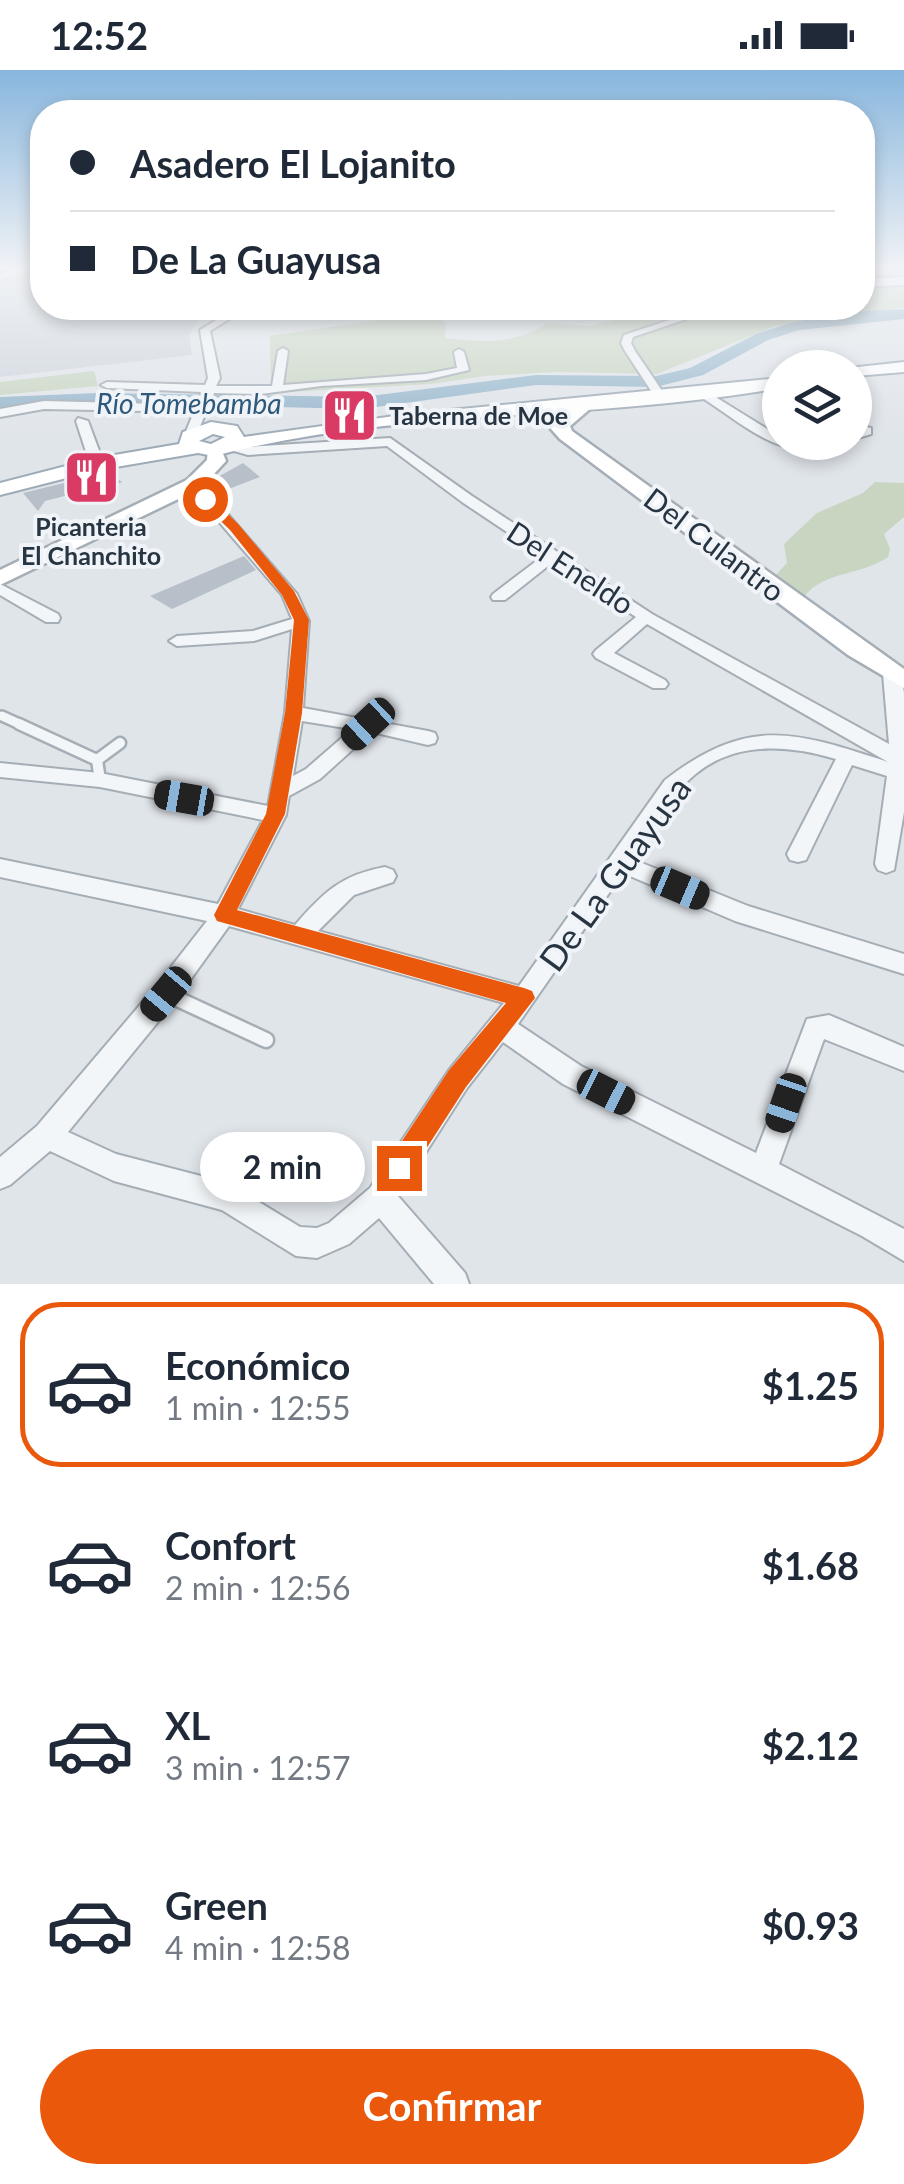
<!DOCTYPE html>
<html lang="es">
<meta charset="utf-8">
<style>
body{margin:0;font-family:Lato,sans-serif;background:#f2f2f3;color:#1f2937;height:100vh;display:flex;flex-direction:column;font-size:38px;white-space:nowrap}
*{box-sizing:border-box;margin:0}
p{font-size:32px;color:#747a83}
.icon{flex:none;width:55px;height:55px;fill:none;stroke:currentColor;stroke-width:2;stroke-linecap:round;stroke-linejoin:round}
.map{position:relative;height:1214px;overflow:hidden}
.drawer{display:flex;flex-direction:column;background:#fff;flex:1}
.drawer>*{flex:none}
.hud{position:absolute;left:30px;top:30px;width:845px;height:220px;border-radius:40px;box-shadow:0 5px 15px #0003;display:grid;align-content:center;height:220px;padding:0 40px;background:#fff}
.buttons{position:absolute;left:762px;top:280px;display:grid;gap:20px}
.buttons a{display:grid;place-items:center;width:110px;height:110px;border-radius:50%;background:#fff;box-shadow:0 5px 15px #0003;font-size:50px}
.end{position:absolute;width:45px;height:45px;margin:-22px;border:12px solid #ea580c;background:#fff;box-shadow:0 0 0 5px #fff}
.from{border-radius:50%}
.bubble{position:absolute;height:70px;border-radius:35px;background:#fff;box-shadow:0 5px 15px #0003;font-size:32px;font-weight:700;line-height:70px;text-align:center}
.car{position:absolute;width:30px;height:60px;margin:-30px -15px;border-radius:12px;box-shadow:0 0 8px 2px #0007;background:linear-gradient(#222 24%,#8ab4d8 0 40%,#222 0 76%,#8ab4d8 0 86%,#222 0)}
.hud b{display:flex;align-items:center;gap:35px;height:95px;font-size:38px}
.hud b+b{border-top:2px solid #e0e1e3}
.hud i{width:25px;height:25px;background:#1f2937}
ul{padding:18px 0 0;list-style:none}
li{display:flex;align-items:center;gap:30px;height:165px;margin:0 20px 15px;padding:0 20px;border:5px solid transparent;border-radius:40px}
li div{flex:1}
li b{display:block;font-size:38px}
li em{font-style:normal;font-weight:700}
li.selected{border-color:#ea580c}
li>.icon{width:90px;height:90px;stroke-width:1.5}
.action{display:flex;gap:20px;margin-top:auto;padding:20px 40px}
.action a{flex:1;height:115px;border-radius:60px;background:#ea580c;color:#fff;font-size:40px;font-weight:700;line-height:115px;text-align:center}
.status{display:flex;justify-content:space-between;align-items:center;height:70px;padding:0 50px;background:#fff;direction:ltr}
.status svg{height:28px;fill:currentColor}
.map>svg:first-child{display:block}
.built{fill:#ced5dd}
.green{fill:#c8d5c1}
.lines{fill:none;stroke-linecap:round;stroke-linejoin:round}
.river{fill:#98b8cd;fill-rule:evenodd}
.building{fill:#b7bfc8}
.lane-far3-casing{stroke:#a5adb5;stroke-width:8}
.lane-far2-casing{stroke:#a5adb5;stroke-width:14}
.lane-far1-casing{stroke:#a5adb5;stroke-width:15}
.lane-casing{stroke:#a5adb5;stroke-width:19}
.street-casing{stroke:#a5adb5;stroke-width:4}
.secondary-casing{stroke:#a5adb5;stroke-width:5}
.primary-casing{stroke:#9eabb7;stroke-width:4}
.lane-far3{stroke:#f3f6f8;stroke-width:5}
.lane-far2{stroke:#f3f6f8;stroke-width:9}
.lane-far1{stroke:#f3f6f8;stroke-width:10}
.lane{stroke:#f3f6f8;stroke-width:14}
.street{fill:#f3f6f8;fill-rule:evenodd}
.secondary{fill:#fff;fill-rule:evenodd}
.primary{fill:#fff;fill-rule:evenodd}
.route{fill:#ea580c}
.labels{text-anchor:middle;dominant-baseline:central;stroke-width:8;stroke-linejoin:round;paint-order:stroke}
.far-poi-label{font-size:25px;font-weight:bold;fill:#273543;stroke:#f0f4f8;text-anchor:start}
.far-water-label{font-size:28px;font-style:italic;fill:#2e597b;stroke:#f0f4f8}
.street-label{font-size:30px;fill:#273543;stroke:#f0f4f8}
.near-street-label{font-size:35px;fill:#273543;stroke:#f0f4f8}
</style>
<div class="status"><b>12:52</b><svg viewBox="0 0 49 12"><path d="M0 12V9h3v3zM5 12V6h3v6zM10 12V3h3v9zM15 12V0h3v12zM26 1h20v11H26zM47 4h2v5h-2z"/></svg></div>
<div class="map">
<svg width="904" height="1214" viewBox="0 0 904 1214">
<rect width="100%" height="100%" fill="#e0e5ea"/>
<path class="built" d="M 0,197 L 42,197 L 42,238 L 224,238 L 198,251 L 189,265 L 192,285 L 0,307 Z"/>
<g class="green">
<path d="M 863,197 L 904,197 L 904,237 L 775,256 L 657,304 L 554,302 L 485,306 L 431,314 L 271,323 L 270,266 L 378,250 L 433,246 L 446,253 L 445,268 C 481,272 517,275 547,253 L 590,256 L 653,241 L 715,238 L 862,238 Z"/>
<path d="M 94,301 L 98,316 L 0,325 L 0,312 Z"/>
<path d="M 875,412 L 904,413 L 904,447 L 884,464 L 890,479 L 888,487 C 858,507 825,500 804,527 L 782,517 L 776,505 L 787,493 L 784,474 L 817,443 L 863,423 Z"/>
</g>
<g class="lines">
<path class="river" d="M 904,239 L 904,249 L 799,260 L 768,270 L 703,305 L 656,317 L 536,315 L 362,339 L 97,333 L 0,339 L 0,327 L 97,323 L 362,327 L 536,305 L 656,306 L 690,298 L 756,264 L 791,253 L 850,242 Z"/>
</g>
<g class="building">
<path d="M 243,393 L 260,407 L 218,423 L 216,408 Z"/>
<path d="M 109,402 L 122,412 L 96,423 L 92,419 L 45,431 L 38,441 L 23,423 Z"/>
<path d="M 244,486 L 256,500 L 172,539 L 150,526 Z"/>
</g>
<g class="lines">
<defs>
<path id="lane-far3" d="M 0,207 L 32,197"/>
<path id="lane-far2" d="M 2,646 L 24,656"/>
<g id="lane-far1">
<path d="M 19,654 L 97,690 L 100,710"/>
<path d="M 97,690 L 120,673"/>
</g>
<path id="lane" d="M 169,925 L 266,970"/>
<g id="street">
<path d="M 236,238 L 247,238 L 210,261 L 220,308 L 216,316 L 272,316 L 278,281 L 283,278 L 288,281 L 283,315 L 426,304 L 457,298 L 454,282 L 459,279 L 464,282 L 469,300 L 426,310 L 321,316 L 261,324 L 214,323 L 196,366 L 190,370 L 184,366 L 194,342 L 44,339 L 0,347 L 0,339 L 44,331 L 197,335 L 202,322 L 107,318 L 101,315 L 107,312 L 205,315 L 208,308 L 200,260 Z"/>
<path d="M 706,238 L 719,238 L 633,267 L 631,273 L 635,281 L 667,328 L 657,330 L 625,281 L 621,273 L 624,265 Z"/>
<path d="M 701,323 L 709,323 L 780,367 L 780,372 L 803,375 L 837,372 C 788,398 742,353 701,327 Z"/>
<path d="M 78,348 L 88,351 L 104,394 L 102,397 L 97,398 L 90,394 L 76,351 Z"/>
<path d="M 867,357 L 871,358 L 871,364 L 855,369 L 855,361 Z"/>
<path d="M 390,368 L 472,426 L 652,544 L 889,674 L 883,604 L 892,598 L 901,604 L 904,623 L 904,742 L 894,800 L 886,803 L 878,800 L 875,794 L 887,706 L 852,695 L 806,790 L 798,792 L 790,790 L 787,784 L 836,689 C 778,672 718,671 677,723 C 661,744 647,767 632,789 L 748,836 L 904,884 L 904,904 L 735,851 L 623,803 L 518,954 L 581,996 L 756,1083 L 807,949 L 829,945 L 904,977 L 904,1001 L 824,969 L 779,1094 L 904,1159 L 904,1191 L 862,1166 L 563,1014 L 503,972 L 467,1018 L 398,1126 L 465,1203 L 469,1214 L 434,1214 L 379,1148 L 349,1174 L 317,1188 L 296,1186 L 222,1140 L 114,1111 L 50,1081 L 10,1115 L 0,1119 L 0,1087 L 37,1056 L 157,915 L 207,851 L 0,807 L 0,789 L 218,834 L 263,750 L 100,717 L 0,707 L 0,693 L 100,703 L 268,736 L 285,643 L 292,559 L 254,571 L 177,576 L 169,571 L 177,566 L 253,561 L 292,549 L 282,525 L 189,417 L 189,411 L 199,411 L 297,524 L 309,551 L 303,638 L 428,661 L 435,663 L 437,668 L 435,673 L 428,675 L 372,662 L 320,709 L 289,726 L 286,745 L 238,839 L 295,855 C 324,822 341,805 385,797 L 393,800 L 396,806 L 393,812 L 354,825 L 318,861 L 519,916 L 665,710 C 749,645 795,662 888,692 L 647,554 L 614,583 L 665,610 L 668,614 L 665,618 L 653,618 L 596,588 L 593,584 L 596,580 L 636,547 L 553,492 L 505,530 L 493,530 L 491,527 L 493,524 L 543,486 L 462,432 L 387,376 L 248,385 L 220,377 L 226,373 L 248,377 ZM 302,651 L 352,659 L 306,699 L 293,706 ZM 229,856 L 504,933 L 449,1000 L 370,1118 L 329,1153 L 317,1158 L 300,1157 L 228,1113 L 116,1084 L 68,1062 L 175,931 Z"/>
<path d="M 0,514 L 58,544 L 60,548 L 58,552 L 46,552 L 0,525 Z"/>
</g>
<g id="secondary">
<path d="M 584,328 L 598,332 L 570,356 L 572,361 L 904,599 L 904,618 L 848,585 L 560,369 L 551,359 L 553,354 Z"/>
<path d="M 214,375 L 220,376 L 226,391 L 201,418 L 0,515 L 0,500 L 187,410 L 207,390 L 208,376 Z"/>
</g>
<g id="primary">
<path d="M 904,207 L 904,215 L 862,217 L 862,209 Z"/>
<path d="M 904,292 L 904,302 L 855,306 L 855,298 L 849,298 Z"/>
<path d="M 780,308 L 780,318 C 593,351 398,338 214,386 L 198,383 L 98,400 L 0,425 L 0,413 L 97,388 L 179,374 L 183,362 L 211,352 L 237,356 L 244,367 L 409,344 ZM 213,364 L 225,367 L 211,374 L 199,371 Z"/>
</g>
</defs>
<use href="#lane-far3" class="lane-far3-casing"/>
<use href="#lane-far2" class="lane-far2-casing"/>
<use href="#lane-far1" class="lane-far1-casing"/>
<use href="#lane" class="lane-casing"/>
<use href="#street" class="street-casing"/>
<use href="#secondary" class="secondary-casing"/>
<use href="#primary" class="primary-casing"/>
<use href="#lane-far3" class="lane-far3"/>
<use href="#lane-far2" class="lane-far2"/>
<use href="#lane-far1" class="lane-far1"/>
<use href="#lane" class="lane"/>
<use href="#street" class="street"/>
<use href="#secondary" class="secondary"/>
<use href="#primary" class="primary"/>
</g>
<linearGradient id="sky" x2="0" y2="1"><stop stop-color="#88b6dd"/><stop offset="0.54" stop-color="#f1f3f6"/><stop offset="1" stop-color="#f1f3f6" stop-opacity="0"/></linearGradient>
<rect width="904" height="367" fill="url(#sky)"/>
<path class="route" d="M 200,426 L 210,426 L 239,455 L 294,521 L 309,550 L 302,643 L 285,744 L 237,840 L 524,918 L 532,921 L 535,928 L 466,1017 L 408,1107 L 399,1111 L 390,1107 L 386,1098 L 390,1089 L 449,1000 L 506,933 L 217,851 L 214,845 L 266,744 L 285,643 L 294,550 L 282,525 L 230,460 L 200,431 Z"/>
<defs>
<symbol id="restaurant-square" viewBox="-11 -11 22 22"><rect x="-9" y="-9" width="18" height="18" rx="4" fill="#d93b65" stroke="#f0f4f8"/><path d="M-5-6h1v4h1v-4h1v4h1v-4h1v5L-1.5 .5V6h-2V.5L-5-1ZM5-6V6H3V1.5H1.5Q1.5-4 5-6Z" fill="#fff"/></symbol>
</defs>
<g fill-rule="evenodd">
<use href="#restaurant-square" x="318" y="314" width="63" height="63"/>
<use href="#restaurant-square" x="60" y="376" width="63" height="63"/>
</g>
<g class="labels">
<g class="far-poi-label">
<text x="389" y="345">Taberna de Moe</text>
<text x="91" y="456" text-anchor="middle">Picanteria<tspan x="91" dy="29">El Chanchito</tspan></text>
</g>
<g class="far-water-label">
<text x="189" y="333">Río Tomebamba</text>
</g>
<g class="street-label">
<text transform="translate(715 474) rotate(37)">Del Culantro</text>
<text transform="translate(571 497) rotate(33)">Del Eneldo</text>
</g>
<g class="near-street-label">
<text transform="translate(614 803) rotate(-54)">De La Guayusa</text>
</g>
</g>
</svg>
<div class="buttons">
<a><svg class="icon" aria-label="layers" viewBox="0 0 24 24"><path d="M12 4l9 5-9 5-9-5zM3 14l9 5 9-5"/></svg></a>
</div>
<i class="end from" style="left:205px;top:429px"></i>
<i class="end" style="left:399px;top:1098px"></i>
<div class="bubble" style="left:200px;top:1062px;width:165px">2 min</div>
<i class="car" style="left:368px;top:654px;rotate:227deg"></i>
<i class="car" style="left:184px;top:728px;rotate:280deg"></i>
<i class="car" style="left:680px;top:818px;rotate:113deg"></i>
<i class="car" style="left:166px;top:924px;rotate:220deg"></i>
<i class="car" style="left:606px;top:1022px;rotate:117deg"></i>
<i class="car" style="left:786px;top:1033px;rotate:199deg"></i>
<div class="hud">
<b><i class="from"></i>Asadero El Lojanito</b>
<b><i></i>De La Guayusa</b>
</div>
</div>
<section class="drawer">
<ul>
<li class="selected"><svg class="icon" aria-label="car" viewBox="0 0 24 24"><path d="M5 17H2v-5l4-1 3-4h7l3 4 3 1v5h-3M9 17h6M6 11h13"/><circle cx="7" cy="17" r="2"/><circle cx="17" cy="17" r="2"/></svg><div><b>Económico</b><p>1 min · 12:55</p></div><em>$1.25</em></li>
<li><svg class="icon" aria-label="car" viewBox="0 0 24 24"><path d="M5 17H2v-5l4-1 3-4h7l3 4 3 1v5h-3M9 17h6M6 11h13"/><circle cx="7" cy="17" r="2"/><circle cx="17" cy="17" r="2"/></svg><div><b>Confort</b><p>2 min · 12:56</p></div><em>$1.68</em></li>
<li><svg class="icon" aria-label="car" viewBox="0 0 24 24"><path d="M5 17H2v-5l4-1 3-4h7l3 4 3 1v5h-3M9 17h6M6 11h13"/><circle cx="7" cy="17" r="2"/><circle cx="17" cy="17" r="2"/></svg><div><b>XL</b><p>3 min · 12:57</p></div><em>$2.12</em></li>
<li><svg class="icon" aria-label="car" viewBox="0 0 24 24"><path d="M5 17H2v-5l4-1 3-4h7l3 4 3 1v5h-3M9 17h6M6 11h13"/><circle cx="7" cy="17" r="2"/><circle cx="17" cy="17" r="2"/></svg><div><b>Green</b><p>4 min · 12:58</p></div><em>$0.93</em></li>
</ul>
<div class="action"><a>Confirmar</a></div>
</section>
